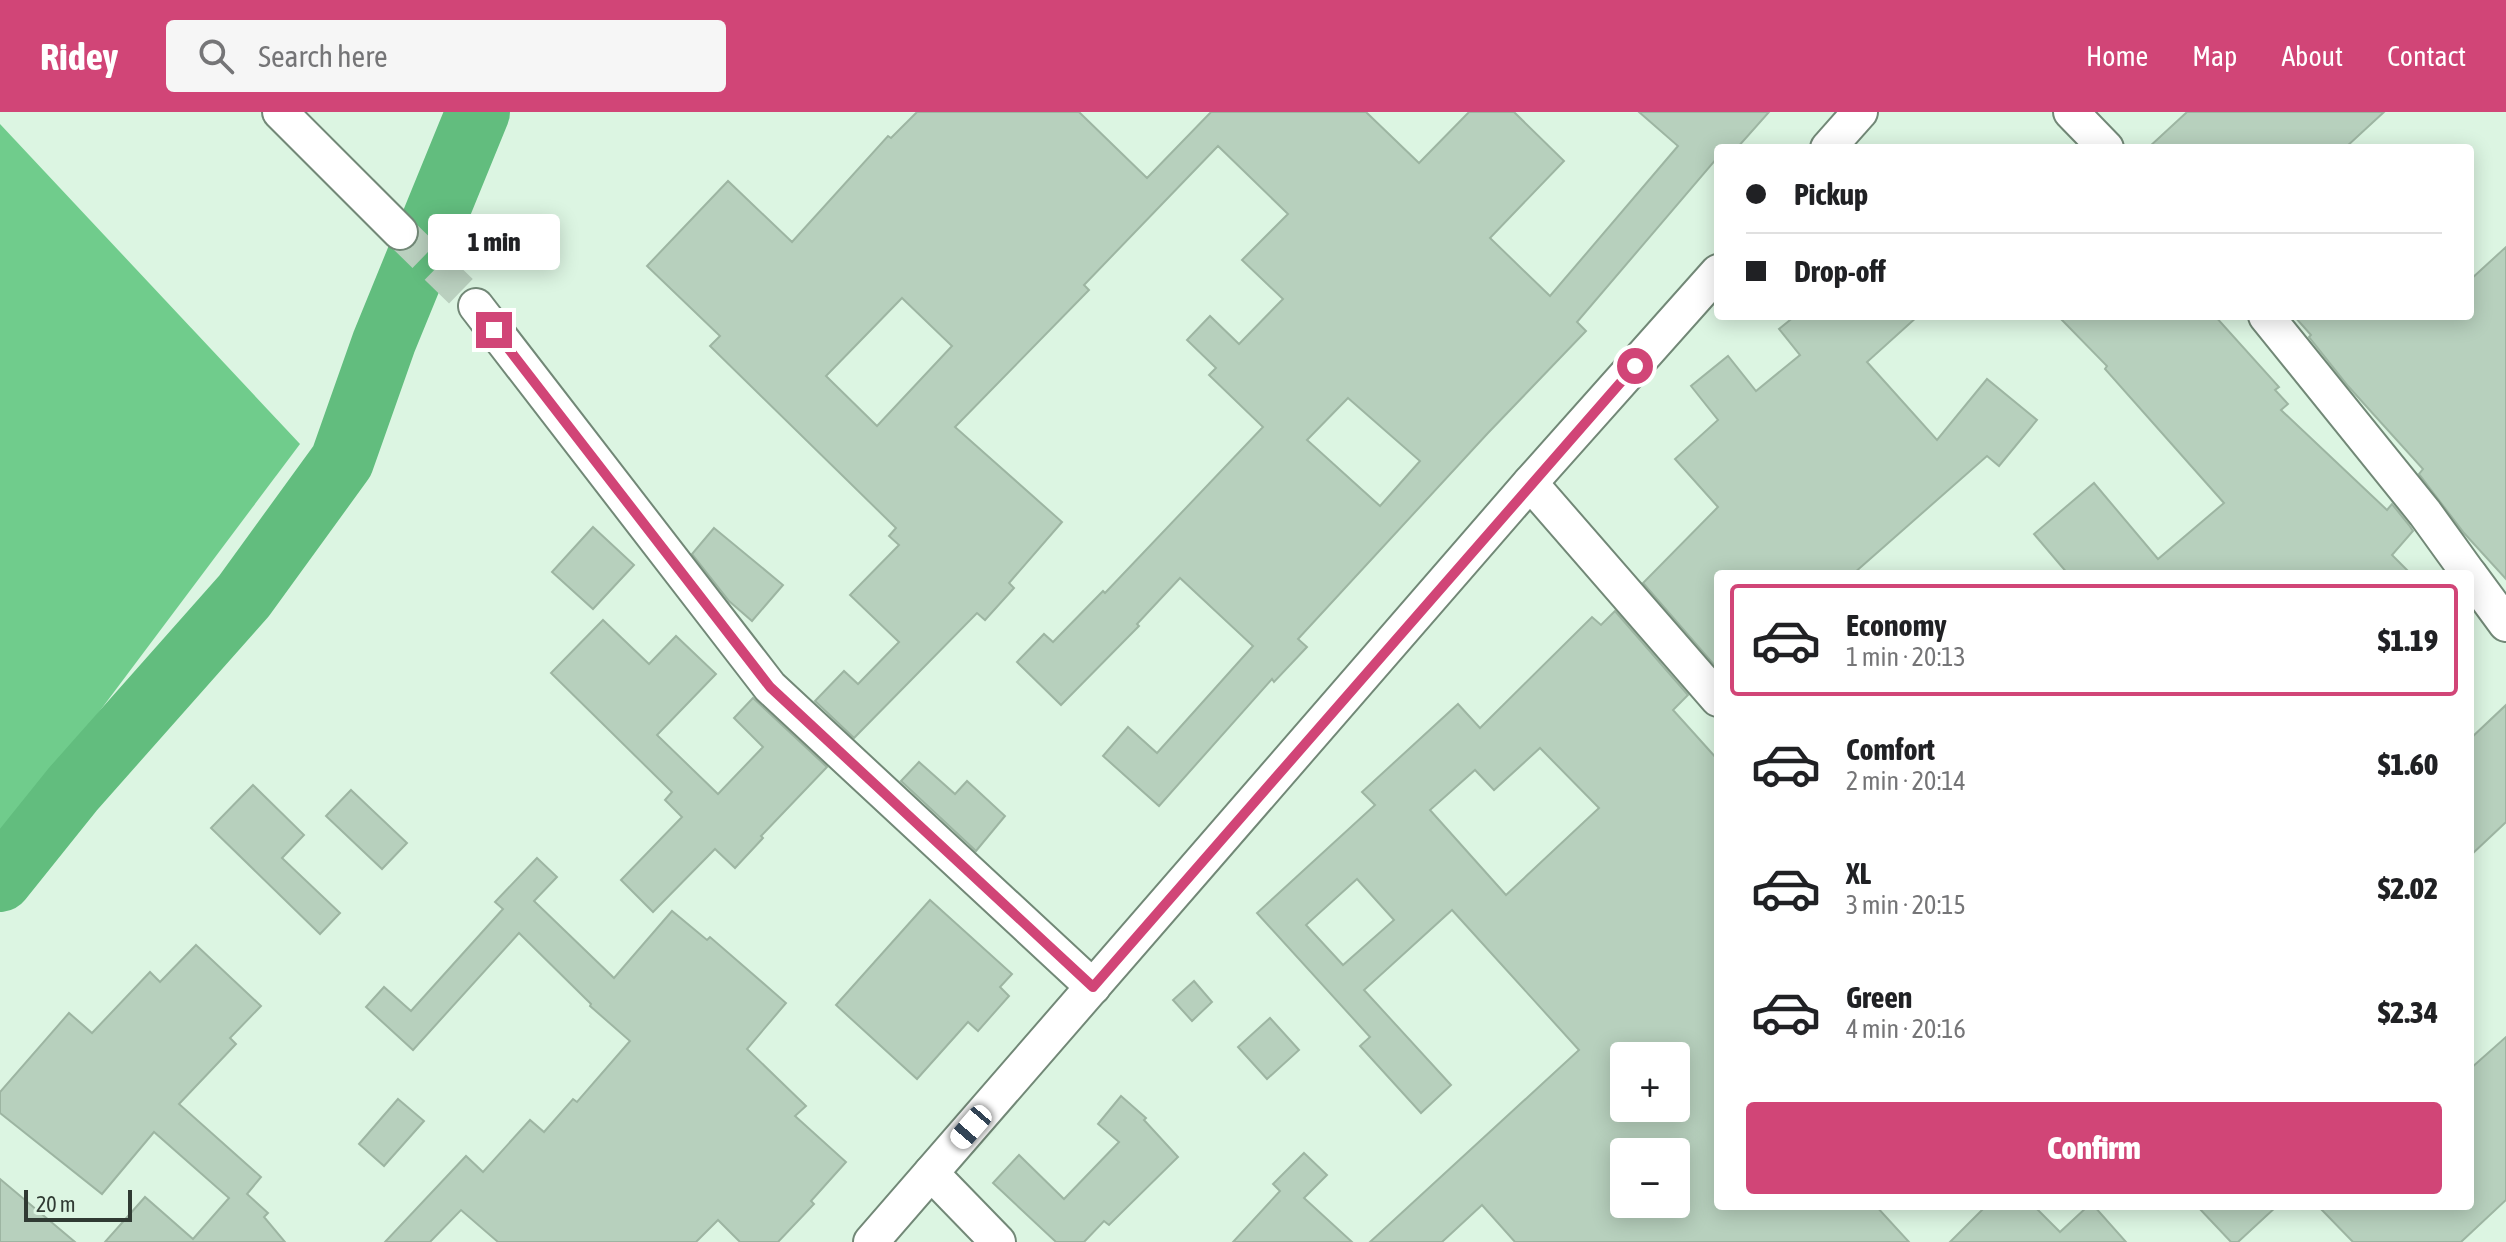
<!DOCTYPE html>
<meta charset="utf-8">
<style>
body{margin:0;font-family:"Asap Condensed",sans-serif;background:#f6f6f6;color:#202124;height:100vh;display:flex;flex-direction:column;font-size:30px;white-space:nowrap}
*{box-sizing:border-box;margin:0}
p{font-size:26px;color:#757577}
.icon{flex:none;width:44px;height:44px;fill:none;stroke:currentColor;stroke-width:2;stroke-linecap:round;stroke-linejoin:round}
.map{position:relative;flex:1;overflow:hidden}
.drawer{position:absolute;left:1714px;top:458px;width:760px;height:640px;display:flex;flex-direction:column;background:#fff;border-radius:8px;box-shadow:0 4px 20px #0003}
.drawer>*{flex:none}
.guide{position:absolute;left:1714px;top:32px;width:760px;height:176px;border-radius:8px;box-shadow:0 4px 20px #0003;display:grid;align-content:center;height:176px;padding:0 32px;background:#fff}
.tools{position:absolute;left:1610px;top:930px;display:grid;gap:16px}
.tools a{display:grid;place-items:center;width:80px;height:80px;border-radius:8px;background:#fff;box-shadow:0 4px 20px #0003;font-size:40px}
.scale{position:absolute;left:24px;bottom:20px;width:108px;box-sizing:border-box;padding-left:8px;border:4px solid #303a33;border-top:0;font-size:22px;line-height:28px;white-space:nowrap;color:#303a33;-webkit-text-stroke:6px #dcf5e2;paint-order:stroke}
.end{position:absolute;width:36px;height:36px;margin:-18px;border:10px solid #d14577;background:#fff;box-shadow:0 0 0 4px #fff}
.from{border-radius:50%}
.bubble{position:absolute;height:56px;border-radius:8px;background:#fff;box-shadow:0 4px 20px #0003;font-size:26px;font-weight:800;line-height:56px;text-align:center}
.car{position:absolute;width:24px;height:48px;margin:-24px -12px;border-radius:10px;box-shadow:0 0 6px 2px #0007;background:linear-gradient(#fff 24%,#345 0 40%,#fff 0 76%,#345 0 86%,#fff 0)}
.guide b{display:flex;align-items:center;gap:28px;height:76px;font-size:30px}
.guide b+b{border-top:2px solid #e0e0e0}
.guide i{width:20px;height:20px;background:#202124}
ul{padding:14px 0 0;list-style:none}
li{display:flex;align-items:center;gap:24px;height:112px;margin:0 16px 12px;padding:0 16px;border:4px solid transparent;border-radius:8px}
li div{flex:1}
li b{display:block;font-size:30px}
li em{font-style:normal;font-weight:800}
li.selected{border-color:#d14577}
li>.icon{width:72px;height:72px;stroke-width:1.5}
.action{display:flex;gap:16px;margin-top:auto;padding:16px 32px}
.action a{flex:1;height:92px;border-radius:8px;background:#d14577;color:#fff;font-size:32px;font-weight:800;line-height:92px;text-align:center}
header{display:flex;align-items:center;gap:48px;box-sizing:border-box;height:112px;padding:0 40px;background:#d14577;color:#fff}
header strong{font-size:38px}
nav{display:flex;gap:44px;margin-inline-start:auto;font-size:28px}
.search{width:560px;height:72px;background:#f6f6f6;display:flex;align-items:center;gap:20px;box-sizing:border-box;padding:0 28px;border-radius:8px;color:#757577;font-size:30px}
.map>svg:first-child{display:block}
.forest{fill:#70cc8c}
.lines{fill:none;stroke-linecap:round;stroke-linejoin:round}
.river{stroke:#62bd7e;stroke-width:64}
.building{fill:#b7d0bd;stroke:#9db5a2;stroke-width:2;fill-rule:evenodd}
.street-tunnel{stroke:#bad0bf;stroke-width:34;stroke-dasharray:34 17;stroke-linecap:butt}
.street-casing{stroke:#728877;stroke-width:38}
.street{stroke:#fff;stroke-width:34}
.route{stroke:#d14577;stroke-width:10}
</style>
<header>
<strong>Ridey</strong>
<div class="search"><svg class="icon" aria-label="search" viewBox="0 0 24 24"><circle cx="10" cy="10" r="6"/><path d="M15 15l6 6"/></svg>Search here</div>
<nav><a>Home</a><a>Map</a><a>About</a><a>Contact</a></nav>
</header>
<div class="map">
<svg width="2506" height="1130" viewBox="0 0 2506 1130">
<rect width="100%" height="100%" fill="#dcf5e2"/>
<path class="forest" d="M 0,12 L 300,332 L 0,732 Z"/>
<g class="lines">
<path class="river" d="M 0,768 L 73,677 L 244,484 L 342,349 L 384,230 L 478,0"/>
</g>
<g class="building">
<path d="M 917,0 L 1079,0 L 1147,66 L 1211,0 L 1366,0 L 1419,51 L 1469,0 L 1514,0 L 1564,49 L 1490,126 L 1550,184 L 1678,34 L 1639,0 L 1769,0 L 1737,36 L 1718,36 L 1718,45 L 1577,210 L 1586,219 L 1488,321 L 1298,527 L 1307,535 L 1274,570 L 1272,567 L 1159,694 L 1103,644 L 1128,615 L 1157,641 L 1253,534 L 1180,466 L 1137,512 L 1139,514 L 1061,593 L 1017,550 L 1044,522 L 1053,530 L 1103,479 L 1105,481 L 1263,315 L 1209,263 L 1216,256 L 1187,228 L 1210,204 L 1239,232 L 1283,187 L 1242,148 L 1288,102 L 1218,34 L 1084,173 L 1089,178 L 955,315 L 1062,410 L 1009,471 L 1014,476 L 985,508 L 977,501 L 854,626 L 815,589 L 844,559 L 858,572 L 899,530 L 850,483 L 899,433 L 889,424 L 896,416 L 710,234 L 720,224 L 647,154 L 728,69 L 792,130 L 888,24 L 891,26 ZM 902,186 L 952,234 L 877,314 L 826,264 ZM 1348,286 L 1420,349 L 1380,394 L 1307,328 Z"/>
<path d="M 2187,0 L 2384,0 L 2345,36 L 2148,36 Z"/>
<path d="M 2506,135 L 2506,467 L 2464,421 L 2419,362 L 2423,357 L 2348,274 L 2309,225 L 2311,223 L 2294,204 L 2470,204 L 2470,168 Z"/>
<path d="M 1795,204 L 1918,204 L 1867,250 L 1937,328 L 1987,267 L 2037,308 L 1999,354 L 1987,344 L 1853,462 L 1718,462 L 1716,555 L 1643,471 L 1718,395 L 1675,347 L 1718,308 L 1691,274 L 1728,244 L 1756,279 L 1800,243 L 1779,217 Z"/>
<path d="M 2058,204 L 2215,204 L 2279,275 L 2275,278 L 2288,292 L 2281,298 L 2387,398 L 2392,392 L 2409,413 L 2413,419 L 2392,443 L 2411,462 L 2068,462 L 2034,422 L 2094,371 L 2158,447 L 2224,391 L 2105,257 L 2107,254 Z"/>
<path d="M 593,415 L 634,453 L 593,497 L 552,460 Z"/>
<path d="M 714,416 L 783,473 L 752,509 L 729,489 L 692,442 Z"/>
<path d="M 1615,499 L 1688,583 L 1673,598 L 1718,648 L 1718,1094 L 1876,1094 L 1909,1130 L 1515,1130 L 1482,1093 L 1442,1130 L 1370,1130 L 1579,938 L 1452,798 L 1364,878 L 1451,973 L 1421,1001 L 1360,934 L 1370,925 L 1257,801 L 1375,693 L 1362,680 L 1458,592 L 1480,616 L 1592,505 L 1601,513 ZM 1540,636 L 1599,696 L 1506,783 L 1430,698 L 1475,658 L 1494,678 ZM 1357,767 L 1394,808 L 1343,853 L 1306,813 ZM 1624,944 L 1676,944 L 1676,996 L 1624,996 ZM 1624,1040 L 1676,1040 L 1676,1092 L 1624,1092 Z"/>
<path d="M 603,508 L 649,552 L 676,524 L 716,562 L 657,623 L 718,682 L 763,635 L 734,606 L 753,586 L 827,655 L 761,724 L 763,726 L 735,756 L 715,737 L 653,800 L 621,768 L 682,705 L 665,688 L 672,680 L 551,561 Z"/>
<path d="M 2506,593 L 2506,710 L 2470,744 L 2470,627 Z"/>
<path d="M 919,650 L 955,682 L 967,669 L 1005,704 L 976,739 L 901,669 Z"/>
<path d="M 253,673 L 304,723 L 282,746 L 340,801 L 320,822 L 211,716 Z"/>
<path d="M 351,678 L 407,731 L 382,757 L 326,704 Z"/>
<path d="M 537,746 L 557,765 L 534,789 L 614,866 L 672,799 L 707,828 L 710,825 L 786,891 L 747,937 L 806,994 L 795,1004 L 846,1050 L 811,1089 L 814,1092 L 778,1130 L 740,1130 L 718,1108 L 696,1130 L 498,1130 L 461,1098 L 430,1130 L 385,1130 L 466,1044 L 483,1060 L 530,1008 L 544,1020 L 573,987 L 577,990 L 630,929 L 590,894 L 591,892 L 519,821 L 413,938 L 366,895 L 384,875 L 411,899 L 503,797 L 495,790 Z"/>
<path d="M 930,788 L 1012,862 L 1000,875 L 1009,884 L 978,919 L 968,910 L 917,967 L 836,893 Z"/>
<path d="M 196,833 L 261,894 L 230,926 L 236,932 L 179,992 L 261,1065 L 247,1082 L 268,1101 L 264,1105 L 285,1130 L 105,1130 L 145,1085 L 193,1127 L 229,1086 L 154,1020 L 102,1082 L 0,1001 L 0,980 L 69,901 L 92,921 L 150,860 L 160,870 Z"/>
<path d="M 1194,869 L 1212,890 L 1192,909 L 1173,888 Z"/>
<path d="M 1270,906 L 1299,938 L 1267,967 L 1238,935 Z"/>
<path d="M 2506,925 L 2506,1088 L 2461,1130 L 2353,1130 L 2318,1094 L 2470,1094 L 2470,957 Z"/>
<path d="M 1121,984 L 1146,1006 L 1144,1008 L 1178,1045 L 1109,1113 L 1104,1109 L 1084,1130 L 1056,1130 L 993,1071 L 1019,1043 L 1064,1087 L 1119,1030 L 1098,1012 Z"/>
<path d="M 398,987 L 424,1009 L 384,1054 L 359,1032 Z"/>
<path d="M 1304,1041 L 1327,1063 L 1304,1086 L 1352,1130 L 1233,1130 L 1280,1079 L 1273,1072 Z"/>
<path d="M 0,1067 L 75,1130 L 0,1130 Z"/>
<path d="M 1986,1094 L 2034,1094 L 2060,1120 L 2088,1094 L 2094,1094 L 2126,1130 L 1950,1130 Z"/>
<path d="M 2197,1094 L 2277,1094 L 2238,1130 L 2231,1130 Z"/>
</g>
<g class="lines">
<path class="street-tunnel" d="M 400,120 L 476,194"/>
<defs>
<g id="street">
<path d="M 280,0 L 400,120"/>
<path d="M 2071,0 L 2106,36"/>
<path d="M 1828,36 L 1860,0"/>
<path d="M 476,194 L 770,575 L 1093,875"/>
<path d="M 2266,204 L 2425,401 L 2469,462"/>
<path d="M 1530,371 L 1718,587"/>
<path d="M 2470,463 L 2506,512"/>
<path d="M 931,1061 L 998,1130"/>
<path d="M 871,1130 L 1530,371 L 1718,160"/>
</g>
</defs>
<use href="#street" class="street-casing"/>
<use href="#street" class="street"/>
</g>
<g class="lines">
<path class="route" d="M 494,218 L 770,575 L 1093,875 L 1635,254"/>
</g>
</svg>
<div class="tools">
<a>+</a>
<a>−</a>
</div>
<div class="scale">20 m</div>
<i class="end from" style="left:1635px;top:254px"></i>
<i class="end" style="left:494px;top:218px"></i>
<div class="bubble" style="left:428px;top:102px;width:132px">1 min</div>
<i class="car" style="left:971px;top:1015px;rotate:221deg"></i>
<div class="guide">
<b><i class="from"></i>Pickup</b>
<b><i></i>Drop-off</b>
</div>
<section class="drawer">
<ul>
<li class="selected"><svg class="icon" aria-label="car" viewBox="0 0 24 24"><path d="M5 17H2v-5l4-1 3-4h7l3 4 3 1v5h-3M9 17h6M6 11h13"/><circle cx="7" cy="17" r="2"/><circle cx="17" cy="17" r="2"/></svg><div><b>Economy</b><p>1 min · 20:13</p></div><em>$1.19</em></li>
<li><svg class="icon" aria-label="car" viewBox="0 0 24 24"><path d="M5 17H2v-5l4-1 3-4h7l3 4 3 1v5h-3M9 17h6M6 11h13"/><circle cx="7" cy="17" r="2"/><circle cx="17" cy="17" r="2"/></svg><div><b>Comfort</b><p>2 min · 20:14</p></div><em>$1.60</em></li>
<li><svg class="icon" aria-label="car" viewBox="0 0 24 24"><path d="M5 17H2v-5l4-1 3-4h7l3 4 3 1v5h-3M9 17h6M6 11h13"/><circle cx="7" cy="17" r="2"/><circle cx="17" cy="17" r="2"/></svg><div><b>XL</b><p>3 min · 20:15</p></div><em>$2.02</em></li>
<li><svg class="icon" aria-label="car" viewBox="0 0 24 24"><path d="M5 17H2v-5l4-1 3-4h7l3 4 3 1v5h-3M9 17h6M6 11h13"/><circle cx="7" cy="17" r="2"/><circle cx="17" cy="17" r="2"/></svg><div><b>Green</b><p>4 min · 20:16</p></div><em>$2.34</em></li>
</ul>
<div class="action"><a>Confirm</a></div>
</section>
</div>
